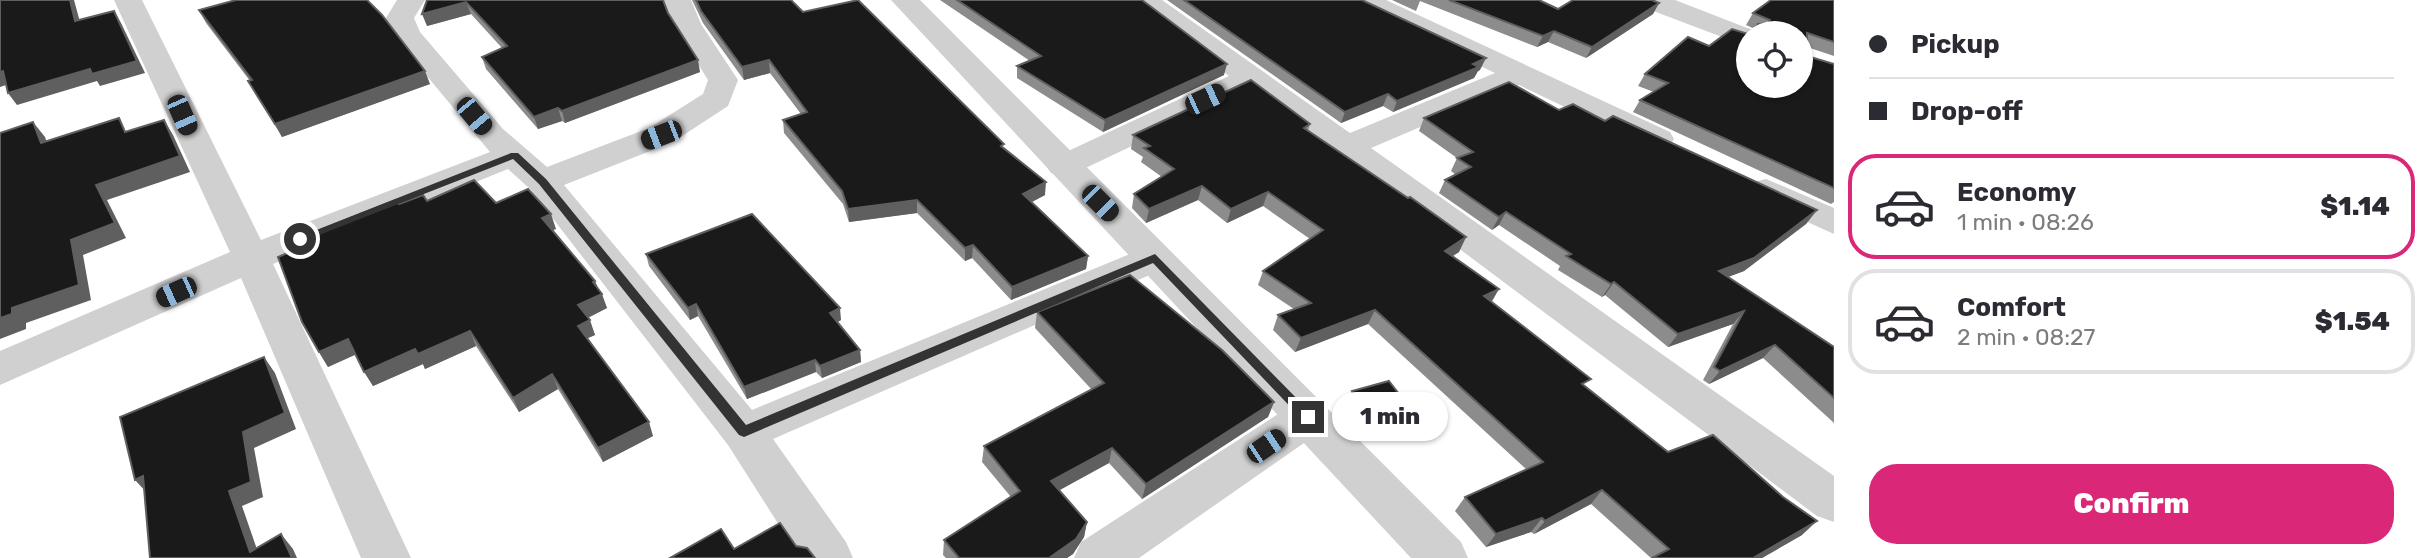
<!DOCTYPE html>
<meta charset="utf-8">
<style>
body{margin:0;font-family:Rubik,sans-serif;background:#f7f7f7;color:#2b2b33;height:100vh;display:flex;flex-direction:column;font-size:26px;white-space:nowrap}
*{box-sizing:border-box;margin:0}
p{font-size:23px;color:#7c7c81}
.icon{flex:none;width:38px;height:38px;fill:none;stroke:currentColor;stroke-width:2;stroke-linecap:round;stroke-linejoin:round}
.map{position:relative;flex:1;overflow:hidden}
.panel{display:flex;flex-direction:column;background:#fff;width:595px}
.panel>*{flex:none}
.top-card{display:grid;align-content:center;height:154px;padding:0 35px;background:#fff}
.buttons{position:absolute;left:1736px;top:21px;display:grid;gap:14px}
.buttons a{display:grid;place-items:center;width:77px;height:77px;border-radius:50%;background:#fff;box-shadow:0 2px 5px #0004;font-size:35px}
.end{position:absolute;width:32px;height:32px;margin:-16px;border:9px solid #333;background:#fff;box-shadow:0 0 0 4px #fff}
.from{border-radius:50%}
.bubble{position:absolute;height:49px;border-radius:24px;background:#fff;box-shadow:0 2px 5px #0004;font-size:23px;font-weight:800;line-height:49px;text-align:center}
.car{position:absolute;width:21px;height:42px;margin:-21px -10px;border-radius:9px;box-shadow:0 0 5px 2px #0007;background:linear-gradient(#222 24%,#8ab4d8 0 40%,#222 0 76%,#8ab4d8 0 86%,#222 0)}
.top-card b{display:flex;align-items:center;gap:24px;height:66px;font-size:26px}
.top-card b+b{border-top:2px solid #e1e1e2}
.top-card i{width:18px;height:18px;background:#2b2b33}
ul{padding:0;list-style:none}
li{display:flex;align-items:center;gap:21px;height:105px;margin:0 14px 10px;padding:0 21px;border:4px solid #e1e1e2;border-radius:28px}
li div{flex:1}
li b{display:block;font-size:26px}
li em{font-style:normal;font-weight:800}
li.current{border-color:#db2777}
li>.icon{width:63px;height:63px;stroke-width:1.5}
.button{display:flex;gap:14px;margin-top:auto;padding:14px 35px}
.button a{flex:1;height:80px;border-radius:28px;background:#db2777;color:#fff;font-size:28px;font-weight:800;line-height:80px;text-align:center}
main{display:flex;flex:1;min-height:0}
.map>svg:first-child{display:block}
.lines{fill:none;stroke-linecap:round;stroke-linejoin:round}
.minor{fill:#d0d0d0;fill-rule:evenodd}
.tertiary{fill:#d0d0d0;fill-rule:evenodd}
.wall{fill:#8c8c8c}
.shaded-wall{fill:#5f5f5f}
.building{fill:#1a1a1a;stroke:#5f5f5f;stroke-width:2}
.route{fill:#333}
</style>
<main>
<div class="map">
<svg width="1834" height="558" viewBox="0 0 1834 558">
<rect width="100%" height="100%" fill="#fff"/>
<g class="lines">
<g class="minor">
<path d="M 114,0 L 142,0 L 261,240 L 490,152 L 392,34 L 386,18 L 397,0 L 425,0 L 414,18 L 420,32 L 503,129 L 547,167 L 649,128 L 703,94 L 708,80 L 673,24 L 663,0 L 691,0 L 701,24 L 738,80 L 728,106 L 673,142 L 564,185 L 752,410 L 1142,249 L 1155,245 L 1168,249 L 1174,258 L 1168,267 L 773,439 L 846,542 L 853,558 L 800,558 L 728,445 L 530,189 L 508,169 L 273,264 L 411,558 L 361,558 L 241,278 L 0,385 L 0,351 L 230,252 Z"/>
<path d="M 1130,0 L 1162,0 L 1350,133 L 1495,73 L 1354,6 L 1350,0 L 1386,0 L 1670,132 L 1674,139 L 1670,146 L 1658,149 L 1646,146 L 1519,85 L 1371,148 L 1834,476 L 1834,522 L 1817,516 L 1248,91 L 1075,173 L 1063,176 L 1051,173 L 1046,166 L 1051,159 L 1229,76 Z"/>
<path d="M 1636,0 L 1675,0 L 1760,33 L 1748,33 L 1748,46 L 1738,43 L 1640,6 Z"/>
<path d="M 1766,179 L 1834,208 L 1834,234 L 1754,198 L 1749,190 L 1754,182 Z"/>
<path d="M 1308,400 L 1324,405 L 1330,417 L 1324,429 L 1139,558 L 1074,558 L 1081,542 L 1292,405 Z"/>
</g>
<path class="tertiary" d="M 891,0 L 920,0 L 1461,542 L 1468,558 L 1411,558 Z"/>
</g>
<g class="wall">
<path d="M 427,0 L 668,13 L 700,72 L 565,123 L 562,121 L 538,129 L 486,69 L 482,57 L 502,48 L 471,14 L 427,26 Z"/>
<path d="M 692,0 L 791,0 L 803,12 L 1003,148 L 1045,195 L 1032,202 L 1088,256 L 1086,269 L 1011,300 L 972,258 L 965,261 L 917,213 L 849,222 L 843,204 L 784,133 L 783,120 L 801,114 L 770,73 L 744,80 L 703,23 Z"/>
<path d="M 940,0 L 1142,0 L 1224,75 L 1103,132 L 1017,78 L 1017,66 L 1030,61 Z"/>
<path d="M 1167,0 L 1362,0 L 1480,70 L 1478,71 L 1474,78 L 1393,112 L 1383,106 L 1341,123 Z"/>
<path d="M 1392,0 L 1539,0 L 1558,9 L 1659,3 L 1653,14 L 1586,58 L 1548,42 L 1537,47 L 1420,1 L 1416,11 Z"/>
<path d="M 1834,0 L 1834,56 L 1807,47 L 1807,56 L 1834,64 L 1834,202 L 1831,204 L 1633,112 L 1640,100 L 1654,92 L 1638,86 L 1645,74 L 1748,86 L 1801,33 L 1752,33 L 1755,29 L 1746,25 L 1753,13 Z"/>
<path d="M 199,10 L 430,84 L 282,137 L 256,94 L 248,81 L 250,81 L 206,23 Z"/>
<path d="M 1559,110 L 1605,121 L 1817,210 L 1806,224 L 1744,271 L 1728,277 L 1834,347 L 1834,423 L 1763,358 L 1709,384 L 1703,380 L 1733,324 L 1668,347 L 1605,295 L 1602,297 L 1558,270 L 1560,266 L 1499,225 L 1492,230 L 1439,193 L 1445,180 L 1456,175 L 1451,171 L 1457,158 L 1419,131 L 1424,118 Z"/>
<path d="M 1310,124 L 1308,131 L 1466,237 L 1459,252 L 1453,256 L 1491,302 L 1586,386 L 1668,452 L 1802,535 L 1762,558 L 1651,558 L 1591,504 L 1534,534 L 1531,532 L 1486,547 L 1455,511 L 1465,497 L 1526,469 L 1368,324 L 1295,352 L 1273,330 L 1278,315 L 1294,309 L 1258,285 L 1263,271 L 1310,239 L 1263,206 L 1227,223 L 1198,200 L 1146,223 L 1132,208 L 1134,194 L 1162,177 L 1141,162 L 1143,157 L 1131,149 L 1133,135 Z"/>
<path d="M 427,201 L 496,203 L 556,229 L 553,230 L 595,281 L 607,308 L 588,318 L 595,335 L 588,338 L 653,436 L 603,462 L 558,389 L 519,412 L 476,346 L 425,369 L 423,364 L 373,386 L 356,354 L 328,367 L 319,352 L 290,252 L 399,204 Z"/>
<path d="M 646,254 L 841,320 L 837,322 L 860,350 L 861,362 L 822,378 L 816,372 L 747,399 L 698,316 L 690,320 L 649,266 Z"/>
<path d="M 1037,312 L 1274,402 L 1268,417 L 1142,499 L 1109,463 L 1059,490 L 1087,522 L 1084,537 L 1073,554 L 1067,558 L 946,558 L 943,555 L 944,540 L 1011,497 L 982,462 L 984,446 L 1092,390 L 1035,328 Z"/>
<path d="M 1352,391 L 1419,420 L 1415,428 L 1378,437 L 1348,399 Z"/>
</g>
<g class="shaded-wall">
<path d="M 70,0 L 74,0 L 83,33 L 75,21 Z"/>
<path d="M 466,2 L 471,14 L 427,26 L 422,14 Z"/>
<path d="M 1659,3 L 1653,14 L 1586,58 L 1592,47 Z"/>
<path d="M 114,11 L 121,23 L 145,73 L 100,86 L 97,81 L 17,105 L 8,93 Z"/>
<path d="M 1554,31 L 1548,42 L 1537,47 L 1543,36 Z"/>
<path d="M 1486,58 L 1480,70 L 1478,71 L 1474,78 L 1393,112 L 1397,101 L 1473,64 Z"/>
<path d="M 698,60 L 700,72 L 565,123 L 562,111 Z"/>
<path d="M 769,60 L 770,73 L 744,80 L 742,67 Z"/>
<path d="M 1227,64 L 1224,75 L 1103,132 L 1105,120 Z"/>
<path d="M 3,71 L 12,83 L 0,87 L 0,72 Z"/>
<path d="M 425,71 L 430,84 L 282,137 L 275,124 Z"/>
<path d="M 1388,94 L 1383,106 L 1341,123 L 1345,112 Z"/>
<path d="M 558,108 L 562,121 L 538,129 L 534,117 Z"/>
<path d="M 164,120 L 173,135 L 190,172 L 107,200 L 126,238 L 83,255 L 91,300 L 26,323 L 26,329 L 0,339 L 0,318 L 12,308 L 71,240 L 96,185 Z"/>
<path d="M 33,122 L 45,137 L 52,158 L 41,143 Z"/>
<path d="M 1046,182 L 1045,195 L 1022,207 L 1023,194 Z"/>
<path d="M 1202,186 L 1198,200 L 1146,223 L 1149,209 Z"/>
<path d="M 1268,192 L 1263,206 L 1227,223 L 1231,209 Z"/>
<path d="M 917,200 L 917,213 L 849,222 L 848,209 Z"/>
<path d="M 1817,210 L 1806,224 L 1744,271 L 1709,284 L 1719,271 Z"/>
<path d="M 1506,212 L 1499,225 L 1492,230 L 1499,217 Z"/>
<path d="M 551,214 L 556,229 L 547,232 L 542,218 Z"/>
<path d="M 1466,237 L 1459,252 L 1438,265 L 1445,251 Z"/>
<path d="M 973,245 L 972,258 L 965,261 L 965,248 Z"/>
<path d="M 1088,256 L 1086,269 L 1011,300 L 1012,287 Z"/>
<path d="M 595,281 L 600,295 L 602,294 L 607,308 L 583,320 L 578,305 L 593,282 Z"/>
<path d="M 1614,282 L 1605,295 L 1602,297 L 1611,284 Z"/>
<path d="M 1499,289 L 1491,303 L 1484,296 Z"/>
<path d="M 696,304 L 698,316 L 690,320 L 688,308 Z"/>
<path d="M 840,308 L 841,320 L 831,326 L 830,313 Z"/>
<path d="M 1375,310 L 1368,324 L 1295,352 L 1301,338 Z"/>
<path d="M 1744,311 L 1733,324 L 1668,347 L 1678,334 Z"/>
<path d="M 590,320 L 595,335 L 583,340 L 578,326 Z"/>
<path d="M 470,331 L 476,346 L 425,369 L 423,364 L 373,386 L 364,372 L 415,349 Z"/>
<path d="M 348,339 L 357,354 L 328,367 L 319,352 Z"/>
<path d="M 1775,345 L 1763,358 L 1709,384 L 1720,371 Z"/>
<path d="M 860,350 L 861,362 L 822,378 L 820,366 Z"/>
<path d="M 264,357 L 275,373 L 296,429 L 254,448 L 263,497 L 242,506 L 260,558 L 250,552 L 229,491 L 243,432 Z"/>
<path d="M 815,360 L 816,372 L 747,399 L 744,387 Z"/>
<path d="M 552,374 L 558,389 L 519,412 L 513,398 Z"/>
<path d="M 1274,402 L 1268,417 L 1142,499 L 1146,484 Z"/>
<path d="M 1419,420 L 1415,428 L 1378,437 L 1382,429 Z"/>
<path d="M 649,422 L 653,436 L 603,462 L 598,448 Z"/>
<path d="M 1112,448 L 1109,463 L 1049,496 L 1051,481 Z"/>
<path d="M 143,476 L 149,495 L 135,480 Z"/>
<path d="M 1602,490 L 1591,504 L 1534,534 L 1545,521 Z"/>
<path d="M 1542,518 L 1531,532 L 1486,547 L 1496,534 Z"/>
<path d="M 1817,521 L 1802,535 L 1762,558 L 1753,558 Z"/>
<path d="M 1087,522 L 1084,537 L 1073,554 L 1067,558 L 1049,558 Z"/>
<path d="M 281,534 L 293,549 L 297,558 L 292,558 Z"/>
</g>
<g class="building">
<path d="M 0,0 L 70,0 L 75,21 L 114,11 L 137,61 L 92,74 L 90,69 L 8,93 L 3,71 L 0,72 Z"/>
<path d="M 236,0 L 367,0 L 382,15 L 425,71 L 275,124 L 248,81 L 252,80 L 199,10 Z"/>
<path d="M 427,0 L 663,0 L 668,13 L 698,60 L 562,111 L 558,108 L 534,117 L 482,57 L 507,46 L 466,2 L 422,14 Z"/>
<path d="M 696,0 L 791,0 L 803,12 L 858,0 L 1004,144 L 1001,146 L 1046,182 L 1023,194 L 1088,256 L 1012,287 L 973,245 L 965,248 L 917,200 L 848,209 L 842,191 L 783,120 L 807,112 L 769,60 L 742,67 L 701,11 Z"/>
<path d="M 957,0 L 1142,0 L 1227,64 L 1105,120 L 1017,66 L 1041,56 Z"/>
<path d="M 1184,0 L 1362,0 L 1486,58 L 1473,64 L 1479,67 L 1397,101 L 1388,94 L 1345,112 Z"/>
<path d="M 1449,0 L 1539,0 L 1558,9 L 1573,0 L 1652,0 L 1659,3 L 1592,47 L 1554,31 L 1543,36 Z"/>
<path d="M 1771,0 L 1834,0 L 1834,42 L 1807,33 L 1807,56 L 1834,64 L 1834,188 L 1640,100 L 1668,83 L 1645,74 L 1688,37 L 1709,46 L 1732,29 L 1748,34 L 1748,86 L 1801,86 L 1801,33 L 1757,33 L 1758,24 L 1768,24 L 1770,20 L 1753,13 Z"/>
<path d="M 1251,80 L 1310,124 L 1304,128 L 1408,198 L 1410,197 L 1466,237 L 1445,251 L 1499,289 L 1484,296 L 1591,379 L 1582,384 L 1668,452 L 1713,435 L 1783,497 L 1817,521 L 1753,558 L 1652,558 L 1669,549 L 1602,490 L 1545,521 L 1542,518 L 1496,534 L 1465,497 L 1543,462 L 1375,310 L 1301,338 L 1278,315 L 1311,303 L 1263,271 L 1323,230 L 1268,192 L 1231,209 L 1202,186 L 1149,209 L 1134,194 L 1174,169 L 1144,148 L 1150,146 L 1133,135 Z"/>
<path d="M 1509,82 L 1559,110 L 1573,104 L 1605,121 L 1613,116 L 1817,210 L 1754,258 L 1719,271 L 1834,347 L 1834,398 L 1775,345 L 1720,371 L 1714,367 L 1744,311 L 1678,334 L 1614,282 L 1611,284 L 1566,256 L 1571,254 L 1506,212 L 1499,217 L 1445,180 L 1471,167 L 1457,158 L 1473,152 L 1424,118 Z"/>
<path d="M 119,118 L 125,132 L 164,120 L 180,156 L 96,185 L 115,223 L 71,240 L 79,285 L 12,308 L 12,314 L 0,318 L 0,133 L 33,122 L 41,143 Z"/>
<path d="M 474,180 L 496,203 L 528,189 L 551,214 L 542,218 L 595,281 L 593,282 L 602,294 L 578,305 L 590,320 L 578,326 L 649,422 L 598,448 L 552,374 L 513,398 L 470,331 L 418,354 L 415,349 L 364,372 L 348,339 L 319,352 L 302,322 L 278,257 L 290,252 L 286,243 L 396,200 L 399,204 L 423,195 L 427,201 Z"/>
<path d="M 752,214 L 840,308 L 830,313 L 860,350 L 820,366 L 815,360 L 744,387 L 696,304 L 688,308 L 646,254 Z"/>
<path d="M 1130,275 L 1222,350 L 1274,402 L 1146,484 L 1112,448 L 1051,481 L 1087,522 L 1076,539 L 1049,558 L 959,558 L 944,540 L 1020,491 L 984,446 L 1104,383 L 1037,312 Z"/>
<path d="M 264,357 L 285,413 L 243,432 L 251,482 L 229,491 L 250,552 L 281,534 L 292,558 L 150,558 L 143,476 L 135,480 L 120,417 Z"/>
<path d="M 1389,381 L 1419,420 L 1382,429 L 1352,391 Z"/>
<path d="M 780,523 L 796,546 L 807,548 L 815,558 L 670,558 L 721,529 L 734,549 Z"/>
</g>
<path class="route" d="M 511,153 L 518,153 L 546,179 L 746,425 L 1155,254 L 1315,417 L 1313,421 L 1304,421 L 1153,263 L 744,437 L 739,435 L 539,184 L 513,159 L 304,241 L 294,239 Z"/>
</svg>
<div class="buttons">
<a><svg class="icon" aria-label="locate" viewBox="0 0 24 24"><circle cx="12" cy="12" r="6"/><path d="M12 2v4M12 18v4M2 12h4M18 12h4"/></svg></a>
</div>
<i class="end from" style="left:300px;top:239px"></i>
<i class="end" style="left:1308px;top:417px"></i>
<div class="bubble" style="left:1332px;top:392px;width:116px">1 min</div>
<i class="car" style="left:1205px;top:99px;rotate:65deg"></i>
<i class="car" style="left:182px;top:115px;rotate:156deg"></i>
<i class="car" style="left:474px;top:116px;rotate:140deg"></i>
<i class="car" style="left:661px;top:135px;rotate:249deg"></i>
<i class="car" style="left:1100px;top:203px;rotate:135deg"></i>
<i class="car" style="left:176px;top:292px;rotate:246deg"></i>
<i class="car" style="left:1266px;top:446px;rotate:56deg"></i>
</div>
<section class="panel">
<div class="top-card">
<b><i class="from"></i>Pickup</b>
<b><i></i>Drop-off</b>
</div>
<ul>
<li class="current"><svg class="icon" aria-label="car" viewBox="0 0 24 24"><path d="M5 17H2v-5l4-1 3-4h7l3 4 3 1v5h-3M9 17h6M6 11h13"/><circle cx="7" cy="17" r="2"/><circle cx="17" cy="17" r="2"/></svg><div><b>Economy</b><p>1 min · 08:26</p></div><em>$1.14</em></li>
<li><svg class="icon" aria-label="car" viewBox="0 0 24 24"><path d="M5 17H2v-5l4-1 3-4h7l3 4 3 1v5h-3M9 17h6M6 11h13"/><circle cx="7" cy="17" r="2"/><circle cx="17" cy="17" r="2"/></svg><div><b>Comfort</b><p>2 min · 08:27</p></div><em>$1.54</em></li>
</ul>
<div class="button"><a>Confirm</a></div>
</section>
</main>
